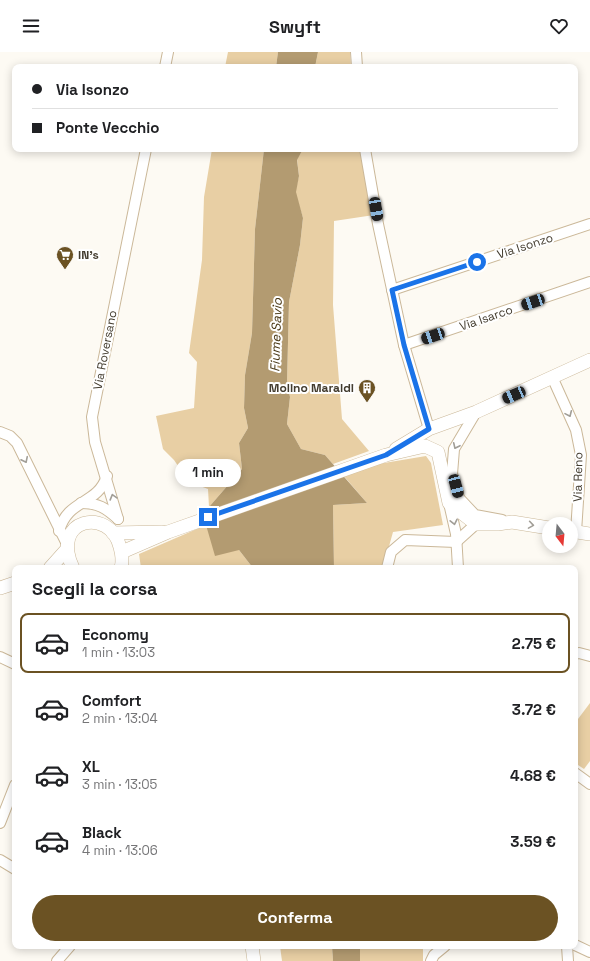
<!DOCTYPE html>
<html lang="it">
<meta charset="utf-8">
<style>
body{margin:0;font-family:"Space Grotesk",sans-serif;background:#f6f6f6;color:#202124;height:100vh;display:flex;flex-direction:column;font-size:15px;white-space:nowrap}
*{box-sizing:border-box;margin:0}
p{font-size:13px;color:#757577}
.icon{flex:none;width:22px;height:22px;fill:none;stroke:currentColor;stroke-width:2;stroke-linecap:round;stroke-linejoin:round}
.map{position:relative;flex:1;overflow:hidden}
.details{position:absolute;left:12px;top:513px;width:566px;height:384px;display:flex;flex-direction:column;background:#fff;border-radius:8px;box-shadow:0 2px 10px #0003}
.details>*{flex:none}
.guide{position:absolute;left:12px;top:12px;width:566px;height:88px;border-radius:8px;box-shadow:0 2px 10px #0003;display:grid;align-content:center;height:88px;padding:0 20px;background:#fff}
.needle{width:26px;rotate:164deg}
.tools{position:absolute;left:542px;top:465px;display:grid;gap:8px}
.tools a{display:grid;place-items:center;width:36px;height:36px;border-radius:50%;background:#fff;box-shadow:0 2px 10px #0003;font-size:20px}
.end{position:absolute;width:18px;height:18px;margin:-9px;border:5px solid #1a73e8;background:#fff;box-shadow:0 0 0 2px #fff}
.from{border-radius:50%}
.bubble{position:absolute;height:28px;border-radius:14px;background:#fff;box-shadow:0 2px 10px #0003;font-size:13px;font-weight:800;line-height:28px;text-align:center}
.car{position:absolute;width:12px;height:24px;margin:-12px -6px;border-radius:5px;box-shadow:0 0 3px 1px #0007;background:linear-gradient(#222 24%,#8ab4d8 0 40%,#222 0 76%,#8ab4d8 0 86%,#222 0)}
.guide b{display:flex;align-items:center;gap:14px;height:38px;font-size:15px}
.guide b+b{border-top:1px solid #e0e0e0}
.guide i{width:10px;height:10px;background:#202124}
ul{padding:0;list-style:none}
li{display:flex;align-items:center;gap:12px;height:60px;margin:0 8px 6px;padding:0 12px;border:2px solid transparent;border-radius:8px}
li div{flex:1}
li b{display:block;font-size:15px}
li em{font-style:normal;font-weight:800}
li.selected{border-color:#6b5223}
li>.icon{width:36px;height:36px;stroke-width:1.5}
h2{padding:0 20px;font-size:18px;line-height:48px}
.action{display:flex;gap:8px;margin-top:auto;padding:8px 20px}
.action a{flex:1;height:46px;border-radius:24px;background:#6b5223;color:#fff;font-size:16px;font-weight:800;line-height:46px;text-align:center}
header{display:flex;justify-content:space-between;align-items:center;height:52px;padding:0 20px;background:#fff;font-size:18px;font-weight:800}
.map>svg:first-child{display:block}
.green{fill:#e8cfa4}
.water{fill:#b39b71}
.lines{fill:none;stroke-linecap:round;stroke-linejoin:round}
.minor-casing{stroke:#cbb899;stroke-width:12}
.tertiary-casing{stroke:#cbb899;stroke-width:14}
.minor{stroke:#fff;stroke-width:10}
.tertiary{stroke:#fff;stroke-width:13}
.oneway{stroke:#a19e97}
.route{stroke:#1a73e8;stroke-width:5}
.labels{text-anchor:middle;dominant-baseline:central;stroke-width:4;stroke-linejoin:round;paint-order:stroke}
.street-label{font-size:12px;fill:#433c2f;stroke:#fff}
.poi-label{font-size:12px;font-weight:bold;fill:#433c2f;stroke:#fff;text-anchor:start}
.water-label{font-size:13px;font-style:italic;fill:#493714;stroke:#fff}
</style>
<header><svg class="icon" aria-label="menu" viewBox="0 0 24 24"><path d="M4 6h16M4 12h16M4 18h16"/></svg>Swyft<svg class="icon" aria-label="heart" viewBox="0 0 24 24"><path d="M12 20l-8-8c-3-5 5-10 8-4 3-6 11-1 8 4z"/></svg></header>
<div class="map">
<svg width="590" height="909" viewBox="0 0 590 909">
<rect width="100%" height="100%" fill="#fdfaf3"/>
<g class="green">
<path d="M 228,0 L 278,0 L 276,15 L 225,15 Z"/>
<path d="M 318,0 L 350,0 L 351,15 L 315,15 Z"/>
<path d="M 212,97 L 264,97 L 255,177 L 252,281 L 245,323 L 244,356 L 248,376 L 239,391 L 242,417 L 209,455 L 208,437 L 189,430 L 174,408 L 163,397 L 156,364 L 194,356 L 197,310 L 189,301 L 202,208 L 204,145 Z"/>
<path d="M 303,97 L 361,97 L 374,163 L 334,169 L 333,253 L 342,367 L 369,399 L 333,412 L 325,403 L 301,397 L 287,372 L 290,345 L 287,331 L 289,250 L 300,193 L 303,166 L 295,140 L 299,124 L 297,107 Z"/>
<path d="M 426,404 L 431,411 L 443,473 L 393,480 L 383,516 L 334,516 L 333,453 L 367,451 L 343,423 L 372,413 Z"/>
<path d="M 206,473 L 239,498 L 253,516 L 141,516 L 139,502 Z"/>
<path d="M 590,651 L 590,709 L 584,717 L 575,711 L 575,671 Z"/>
<path d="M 280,894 L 332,894 L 333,909 L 282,909 Z"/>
<rect x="360" y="894" width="63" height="15"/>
</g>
<g class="water">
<path d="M 278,0 L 318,0 L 315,15 L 276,15 Z"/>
<path d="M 264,97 L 303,97 L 297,108 L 299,124 L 296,140 L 303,166 L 300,193 L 289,250 L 287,331 L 290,345 L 287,372 L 301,397 L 325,403 L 367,451 L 333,453 L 334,516 L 253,516 L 239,498 L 215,504 L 206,473 L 209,455 L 242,417 L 239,391 L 248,376 L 244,356 L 245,323 L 252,281 L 255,177 Z"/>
<path d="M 332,894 L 360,894 L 360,909 L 333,909 Z"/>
</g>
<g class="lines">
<defs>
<g id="minor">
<path d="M 356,0 L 357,15"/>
<path d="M 165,15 L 168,0"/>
<path d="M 365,97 L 378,172 L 404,293 L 429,377"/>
<path d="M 392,238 L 590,172"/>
<path d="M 404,293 L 590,230"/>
<path d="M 553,327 L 576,378 L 581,403 L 576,480"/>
<path d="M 476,360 L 454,397 L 452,422 L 459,446 L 475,463 L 502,468"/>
<path d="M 0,380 L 10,384 L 17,391 L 66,490"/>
<path d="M 81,451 C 98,451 106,456 118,467"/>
<path d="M 449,451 L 456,482 L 458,516"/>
<path d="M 118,467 L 95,390 L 92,365 L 146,97"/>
<path d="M 59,479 C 68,446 97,454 107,424"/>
<path d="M 456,490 L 476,472"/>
<path d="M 387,516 L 391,500 L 405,488 L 456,490"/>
<path d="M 575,602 L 579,601 L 590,604"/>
<path d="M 0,605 L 15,612"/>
<path d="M 575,721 L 590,732"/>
<path d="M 0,771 L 15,733"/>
<path d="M 0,808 L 15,817"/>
<path d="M 575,893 L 590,900"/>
<path d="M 567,894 L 568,909"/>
<path d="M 57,909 L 70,894"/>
<path d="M 431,909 L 434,903 L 445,894"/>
</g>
<g id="tertiary">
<path d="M 396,397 L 429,377 L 476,360 L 590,308"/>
<path d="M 571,479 L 590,482"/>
<path d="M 113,481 L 162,480"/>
<path d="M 122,500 L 168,480 L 386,403 L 425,394 L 438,400 L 449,451 L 476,472 L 498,472 L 512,470 L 549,476"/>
<path d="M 50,516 L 67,497"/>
<path d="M 73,516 C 49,466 110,454 120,495 C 122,502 123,509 121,516"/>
<path d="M 0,536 L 15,531"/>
<path d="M 252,894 L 254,909"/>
</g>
</defs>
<use href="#minor" class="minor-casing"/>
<use href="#tertiary" class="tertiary-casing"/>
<use href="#minor" class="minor"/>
<use href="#tertiary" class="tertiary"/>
</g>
<defs><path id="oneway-chevron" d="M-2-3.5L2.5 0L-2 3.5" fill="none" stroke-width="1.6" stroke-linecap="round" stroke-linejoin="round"/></defs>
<g class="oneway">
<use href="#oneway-chevron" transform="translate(569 362) rotate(66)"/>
<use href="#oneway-chevron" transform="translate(456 394) rotate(115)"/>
<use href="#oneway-chevron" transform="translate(25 408) rotate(64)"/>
<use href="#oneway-chevron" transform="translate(113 445) rotate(-106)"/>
<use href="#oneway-chevron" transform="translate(454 470) rotate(78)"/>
<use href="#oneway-chevron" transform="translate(531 473) rotate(9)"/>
</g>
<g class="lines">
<path class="route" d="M 208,465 L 386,403 L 429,377 L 404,293 L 392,238 L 477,210"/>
</g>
<defs>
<symbol id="supermarket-pin" viewBox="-11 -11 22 30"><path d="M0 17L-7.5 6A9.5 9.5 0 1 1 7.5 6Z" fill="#6b5223" stroke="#fff"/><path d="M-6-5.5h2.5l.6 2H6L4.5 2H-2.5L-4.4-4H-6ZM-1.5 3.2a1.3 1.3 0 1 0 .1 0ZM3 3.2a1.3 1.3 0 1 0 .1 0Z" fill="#fff"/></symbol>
<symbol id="building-pin" viewBox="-11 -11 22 30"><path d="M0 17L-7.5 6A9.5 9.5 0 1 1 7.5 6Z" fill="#6b5223" stroke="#fff"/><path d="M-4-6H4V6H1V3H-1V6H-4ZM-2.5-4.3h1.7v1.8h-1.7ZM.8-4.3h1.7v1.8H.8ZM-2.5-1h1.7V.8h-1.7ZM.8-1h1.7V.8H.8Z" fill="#fff"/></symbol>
</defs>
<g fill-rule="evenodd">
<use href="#supermarket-pin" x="55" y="193" width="20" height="27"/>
<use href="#building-pin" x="357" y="326" width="20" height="27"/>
</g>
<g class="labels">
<g class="street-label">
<text transform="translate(525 194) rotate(-18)">Via Isonzo</text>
<text transform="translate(486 266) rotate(-19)">Via Isarco</text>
<text transform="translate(105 298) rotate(-79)">Via Roversano</text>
<text transform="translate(578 425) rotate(-89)">Via Reno</text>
</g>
<g class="poi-label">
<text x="78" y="203">IN's</text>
<text x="354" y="336" text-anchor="end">Molino Maraldi</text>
</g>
<g class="water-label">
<text transform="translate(276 283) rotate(-88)">Fiume Savio</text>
</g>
</g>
</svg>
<div class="tools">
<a><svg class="needle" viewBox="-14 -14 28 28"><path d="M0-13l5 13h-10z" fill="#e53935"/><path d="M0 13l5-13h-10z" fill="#757577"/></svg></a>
</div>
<i class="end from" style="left:477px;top:210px"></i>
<i class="end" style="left:208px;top:465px"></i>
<div class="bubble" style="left:175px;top:407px;width:66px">1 min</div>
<i class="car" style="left:376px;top:157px;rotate:170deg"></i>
<i class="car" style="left:533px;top:250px;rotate:251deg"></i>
<i class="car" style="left:433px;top:284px;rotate:251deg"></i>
<i class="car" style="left:514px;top:343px;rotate:247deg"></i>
<i class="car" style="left:456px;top:434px;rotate:165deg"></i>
<div class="guide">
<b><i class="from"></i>Via Isonzo</b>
<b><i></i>Ponte Vecchio</b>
</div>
<section class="details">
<h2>Scegli la corsa</h2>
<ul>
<li class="selected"><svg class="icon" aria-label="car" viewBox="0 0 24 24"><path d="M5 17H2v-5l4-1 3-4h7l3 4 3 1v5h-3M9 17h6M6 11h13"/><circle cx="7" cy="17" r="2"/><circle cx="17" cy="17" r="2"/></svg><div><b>Economy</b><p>1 min · 13:03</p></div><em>2.75 €</em></li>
<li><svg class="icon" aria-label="car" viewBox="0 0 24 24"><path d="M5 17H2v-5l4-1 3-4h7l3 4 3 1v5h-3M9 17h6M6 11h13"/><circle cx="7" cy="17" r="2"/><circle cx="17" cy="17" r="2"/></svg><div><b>Comfort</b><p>2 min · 13:04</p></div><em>3.72 €</em></li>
<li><svg class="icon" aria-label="car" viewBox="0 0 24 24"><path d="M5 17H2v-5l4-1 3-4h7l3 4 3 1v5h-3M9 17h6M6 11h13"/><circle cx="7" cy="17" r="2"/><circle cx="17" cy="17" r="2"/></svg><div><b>XL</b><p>3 min · 13:05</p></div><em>4.68 €</em></li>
<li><svg class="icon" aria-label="car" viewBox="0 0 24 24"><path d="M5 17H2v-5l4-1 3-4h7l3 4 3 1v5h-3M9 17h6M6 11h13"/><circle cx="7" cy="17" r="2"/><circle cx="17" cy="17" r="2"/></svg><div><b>Black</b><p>4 min · 13:06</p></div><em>3.59 €</em></li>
</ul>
<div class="action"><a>Conferma</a></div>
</section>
</div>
